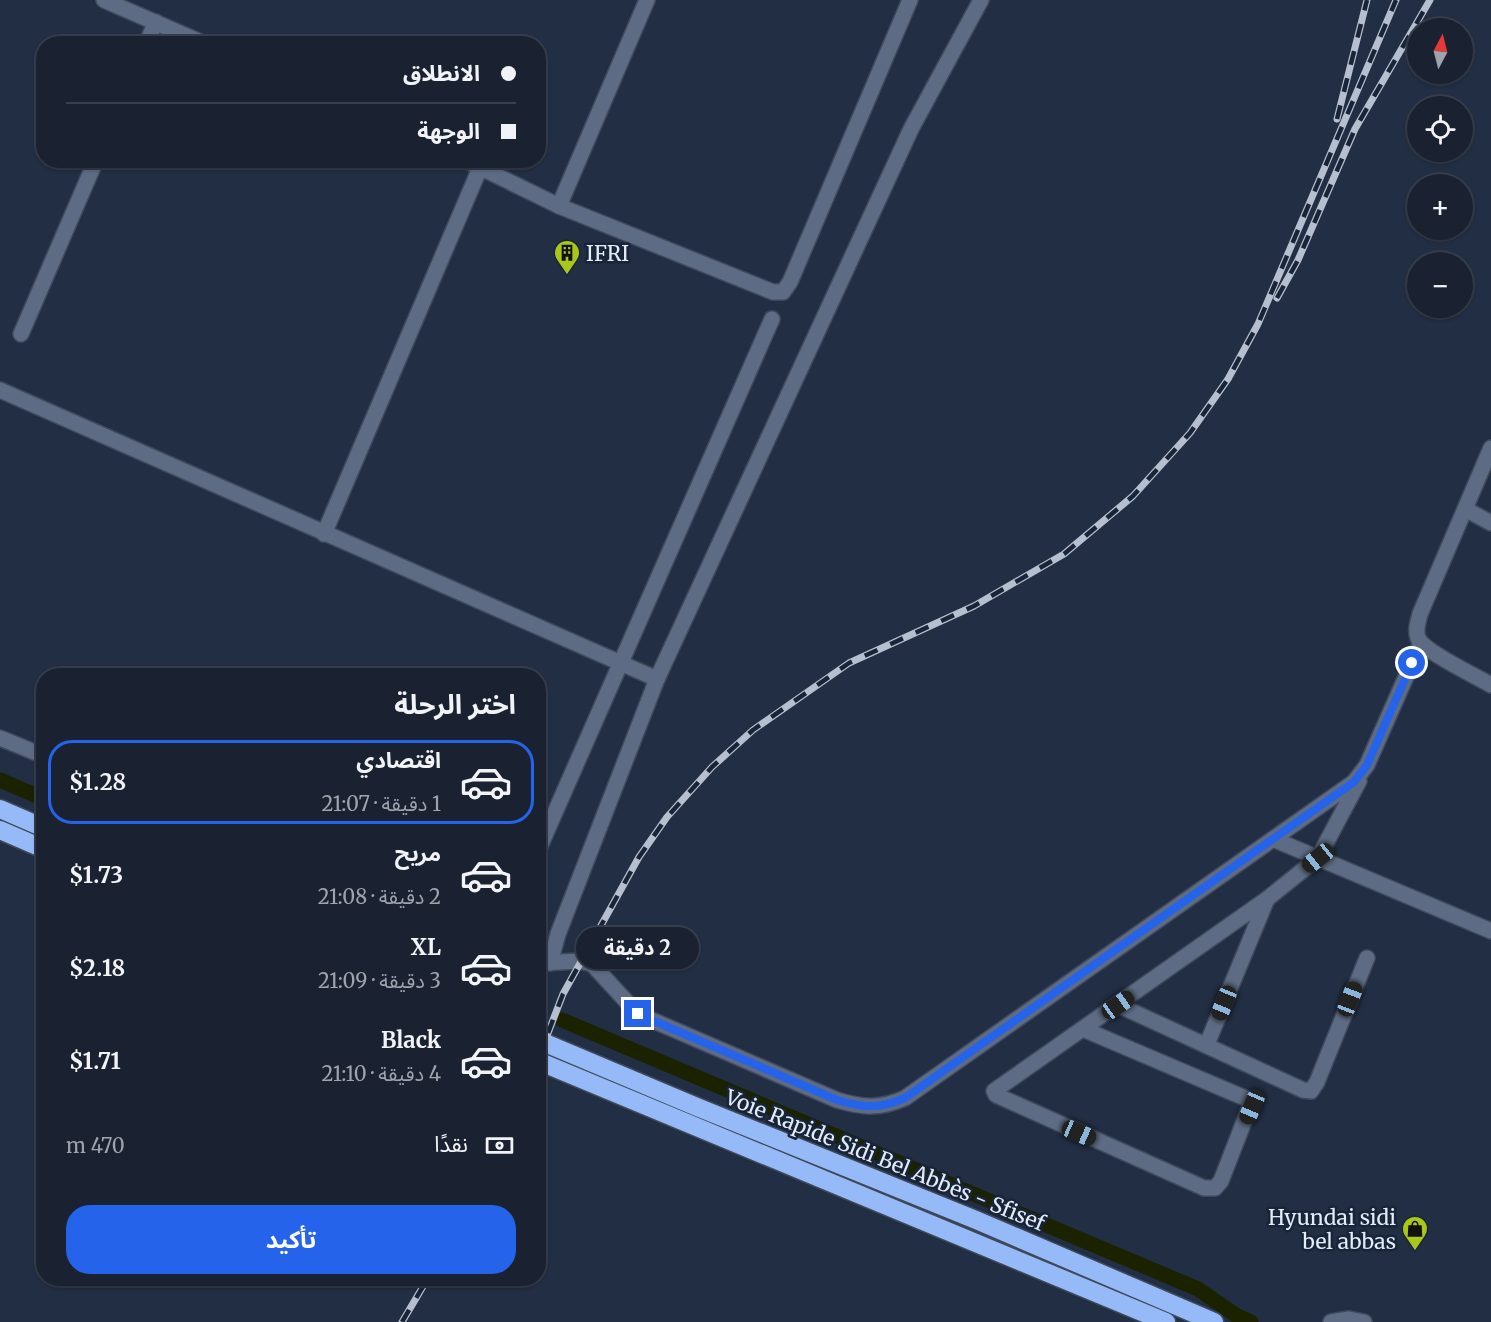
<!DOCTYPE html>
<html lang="ar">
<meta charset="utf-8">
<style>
body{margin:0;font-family:Merriweather,"Noto Sans Arabic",serif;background:#272f3e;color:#f1f3f6;direction:rtl;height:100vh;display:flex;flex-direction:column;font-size:22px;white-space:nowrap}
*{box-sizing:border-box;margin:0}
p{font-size:20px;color:#9fa4ac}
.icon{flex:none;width:33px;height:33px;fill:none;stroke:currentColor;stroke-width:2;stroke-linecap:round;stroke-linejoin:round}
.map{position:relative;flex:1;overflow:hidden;direction:ltr}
.drawer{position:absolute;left:36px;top:668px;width:510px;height:618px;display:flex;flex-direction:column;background:#1a2232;border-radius:24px;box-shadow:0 2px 4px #0004,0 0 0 2px #383f4d;direction:rtl}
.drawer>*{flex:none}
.banner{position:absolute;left:36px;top:36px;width:510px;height:132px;border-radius:24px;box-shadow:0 2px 4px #0004,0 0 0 2px #383f4d;direction:rtl;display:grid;align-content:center;height:132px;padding:0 30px;background:#1a2232}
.needle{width:39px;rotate:7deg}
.buttons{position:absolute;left:1407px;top:18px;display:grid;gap:12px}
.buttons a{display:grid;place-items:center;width:66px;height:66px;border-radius:50%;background:#1a2232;box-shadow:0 2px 4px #0004,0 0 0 2px #383f4d;font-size:30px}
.end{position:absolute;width:27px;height:27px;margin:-14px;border:8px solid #2563eb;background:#fff;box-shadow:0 0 0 3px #fff}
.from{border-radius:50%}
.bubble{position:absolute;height:42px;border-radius:21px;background:#1a2232;box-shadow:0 2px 4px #0004,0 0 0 2px #383f4d;font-size:20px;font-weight:700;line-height:42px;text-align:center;direction:rtl}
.car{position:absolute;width:18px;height:36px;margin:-18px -9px;border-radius:8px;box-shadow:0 0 4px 2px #0007;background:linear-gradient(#222 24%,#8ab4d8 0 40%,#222 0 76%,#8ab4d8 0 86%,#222 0)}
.banner b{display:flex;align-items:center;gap:21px;height:57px;font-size:22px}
.banner b+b{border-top:2px solid #383f4d}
.banner i{width:15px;height:15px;background:#f1f3f6}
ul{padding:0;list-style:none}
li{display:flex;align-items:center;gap:18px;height:84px;margin:0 12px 9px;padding:0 18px;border:3px solid transparent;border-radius:24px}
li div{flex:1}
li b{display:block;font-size:22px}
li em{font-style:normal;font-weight:700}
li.active{border-color:#2563eb}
li>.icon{width:54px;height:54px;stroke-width:1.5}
h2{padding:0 30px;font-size:27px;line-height:72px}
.pay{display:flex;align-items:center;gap:15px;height:66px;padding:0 30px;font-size:22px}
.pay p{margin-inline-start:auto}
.action{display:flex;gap:12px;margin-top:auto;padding:12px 30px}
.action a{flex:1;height:69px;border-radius:24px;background:#2563eb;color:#fff;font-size:24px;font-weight:700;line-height:69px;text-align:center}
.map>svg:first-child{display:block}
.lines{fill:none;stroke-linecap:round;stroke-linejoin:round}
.canal{stroke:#1b2200;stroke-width:15}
.minor-casing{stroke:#3f495b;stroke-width:18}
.highway-casing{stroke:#3f495b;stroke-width:21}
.minor{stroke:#5d6c84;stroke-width:15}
.highway{stroke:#96baf8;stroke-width:18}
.rail-casing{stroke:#b6bfcf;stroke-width:7}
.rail{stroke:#182438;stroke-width:4.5;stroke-dasharray:14;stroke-linecap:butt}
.route{stroke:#2563eb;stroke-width:8}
.labels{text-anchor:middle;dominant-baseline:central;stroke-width:5;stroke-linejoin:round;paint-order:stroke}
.poi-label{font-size:21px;fill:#e4ecfa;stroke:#182438;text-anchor:start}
.street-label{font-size:21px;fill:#e4ecfa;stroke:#182438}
</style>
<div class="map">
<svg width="1491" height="1322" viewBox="0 0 1491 1322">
<rect width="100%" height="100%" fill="#222e43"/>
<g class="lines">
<g class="canal">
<path d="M 0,780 L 44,799"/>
<path d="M 562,1020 L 1198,1289 L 1237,1316 L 1251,1322"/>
</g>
<defs>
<g id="minor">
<path d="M 104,0 L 205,44"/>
<path d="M 146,44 L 156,22"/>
<path d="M 465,160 L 559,206 L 773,292 L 783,292 L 790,282 L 910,0"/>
<path d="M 559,206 L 647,0"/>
<path d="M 21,334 L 96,160"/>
<path d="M 0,390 L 657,679"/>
<path d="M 1491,448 L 1420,614 C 1418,622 1415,630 1418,638 C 1424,652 1476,676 1491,685"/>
<path d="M 1465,509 L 1491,523"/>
<path d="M 324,534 L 480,168"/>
<path d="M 0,738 L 44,756"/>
<path d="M 1273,839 L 1491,931"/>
<path d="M 538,851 L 772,319"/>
<path d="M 538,963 L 581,961 L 592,964 L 638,1014 L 837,1100 C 863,1108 880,1109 905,1098 L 1354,782 L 1367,765 L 1421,643"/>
<path d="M 550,963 L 558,934 L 657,679 L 911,129 L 981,0"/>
<path d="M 1118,1005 L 1303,1090 L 1311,1091 L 1317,1082 L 1367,958"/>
<path d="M 1083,1029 L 1252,1101 L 1221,1181 L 1215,1188 L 1204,1188 L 996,1095 L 994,1091 L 1267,899 L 1318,858 L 1359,781"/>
<path d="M 1207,1044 L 1267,899"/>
<path d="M 1331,1322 L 1349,1319 L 1364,1322"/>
</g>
<g id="highway">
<path d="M 0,809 L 44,828"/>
<path d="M 0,830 L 44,849"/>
<path d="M 538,1040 L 697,1107 L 976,1220 L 1214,1322"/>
<path d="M 538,1061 L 1166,1322"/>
</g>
</defs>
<use href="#minor" class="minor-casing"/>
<use href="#highway" class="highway-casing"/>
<use href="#minor" class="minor"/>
<use href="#highway" class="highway"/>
<defs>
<g id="rail">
<path d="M 1337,119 L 1367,0"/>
<path d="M 1277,298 L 1298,260 L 1355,129 L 1430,0"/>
<path d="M 538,1059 L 563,994 L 639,857 L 667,817 L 712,767 L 753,730 L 849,663 L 974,606 L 1064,554 L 1133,496 L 1190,433 L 1228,379 L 1258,324 L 1396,0"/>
<path d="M 402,1322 L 428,1278"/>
</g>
</defs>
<use href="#rail" class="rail-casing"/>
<use href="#rail" class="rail"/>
</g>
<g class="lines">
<path class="route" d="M 638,1014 L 837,1100 C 863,1108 880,1109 905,1098 L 1354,782 L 1367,765 L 1412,663"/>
</g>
<defs>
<symbol id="building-pin" viewBox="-11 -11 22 30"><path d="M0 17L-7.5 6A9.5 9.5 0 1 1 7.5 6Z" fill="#a9c71a" stroke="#182438"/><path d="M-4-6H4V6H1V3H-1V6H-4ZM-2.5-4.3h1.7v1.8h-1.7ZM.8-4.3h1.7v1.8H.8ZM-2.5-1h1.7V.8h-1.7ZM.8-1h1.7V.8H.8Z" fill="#111"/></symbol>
<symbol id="shop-pin" viewBox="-11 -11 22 30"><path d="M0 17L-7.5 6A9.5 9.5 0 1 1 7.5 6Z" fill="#a9c71a" stroke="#182438"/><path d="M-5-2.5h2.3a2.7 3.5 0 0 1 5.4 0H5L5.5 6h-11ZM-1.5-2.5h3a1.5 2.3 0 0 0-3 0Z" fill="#111"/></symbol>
</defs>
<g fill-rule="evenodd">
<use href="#building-pin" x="552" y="238" width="30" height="40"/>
<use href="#shop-pin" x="1400" y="1214" width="30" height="40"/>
</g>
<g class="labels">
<g class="poi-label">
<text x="586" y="253">IFRI</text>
<text x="1396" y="1217" text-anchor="end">Hyundai sidi<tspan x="1396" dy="24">bel abbas</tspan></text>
</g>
<g class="street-label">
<text transform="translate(885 1160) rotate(22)">Voie Rapide Sidi Bel Abbès - Sfisef</text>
</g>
</g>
</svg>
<div class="buttons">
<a><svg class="needle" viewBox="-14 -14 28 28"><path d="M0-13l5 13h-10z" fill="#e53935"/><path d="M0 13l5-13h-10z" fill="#9fa4ac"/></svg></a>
<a><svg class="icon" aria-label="locate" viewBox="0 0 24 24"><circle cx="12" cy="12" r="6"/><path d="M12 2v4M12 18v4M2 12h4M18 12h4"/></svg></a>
<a>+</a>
<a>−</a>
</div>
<i class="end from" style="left:1412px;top:663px"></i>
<i class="end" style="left:638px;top:1014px"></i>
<div class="bubble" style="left:576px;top:927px;width:123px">2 دقيقة</div>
<i class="car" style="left:1318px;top:858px;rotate:231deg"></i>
<i class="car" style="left:1350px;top:999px;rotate:21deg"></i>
<i class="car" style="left:1224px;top:1003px;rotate:202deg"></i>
<i class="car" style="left:1118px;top:1005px;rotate:55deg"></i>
<i class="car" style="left:1252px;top:1107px;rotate:203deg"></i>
<i class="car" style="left:1079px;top:1133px;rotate:114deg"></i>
<div class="banner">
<b><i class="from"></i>الانطلاق</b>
<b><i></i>الوجهة</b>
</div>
<section class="drawer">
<h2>اختر الرحلة</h2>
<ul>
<li class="active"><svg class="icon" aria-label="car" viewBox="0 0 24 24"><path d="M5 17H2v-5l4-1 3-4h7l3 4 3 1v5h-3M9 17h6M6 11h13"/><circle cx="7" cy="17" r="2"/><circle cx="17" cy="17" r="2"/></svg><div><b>اقتصادي</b><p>1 دقيقة · 21:07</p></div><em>$1.28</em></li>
<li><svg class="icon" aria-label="car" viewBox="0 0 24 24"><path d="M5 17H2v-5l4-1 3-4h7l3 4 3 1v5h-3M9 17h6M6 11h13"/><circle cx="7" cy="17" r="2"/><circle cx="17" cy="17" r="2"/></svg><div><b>مريح</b><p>2 دقيقة · 21:08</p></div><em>$1.73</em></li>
<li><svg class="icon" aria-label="car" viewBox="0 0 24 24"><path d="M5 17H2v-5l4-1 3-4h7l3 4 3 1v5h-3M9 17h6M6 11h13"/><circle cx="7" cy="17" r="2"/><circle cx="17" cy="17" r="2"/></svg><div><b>XL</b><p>3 دقيقة · 21:09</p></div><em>$2.18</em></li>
<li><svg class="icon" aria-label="car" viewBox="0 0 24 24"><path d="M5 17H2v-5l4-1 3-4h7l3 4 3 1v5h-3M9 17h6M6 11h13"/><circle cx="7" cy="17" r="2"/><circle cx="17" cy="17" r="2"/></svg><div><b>Black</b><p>4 دقيقة · 21:10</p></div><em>$1.71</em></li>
</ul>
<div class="pay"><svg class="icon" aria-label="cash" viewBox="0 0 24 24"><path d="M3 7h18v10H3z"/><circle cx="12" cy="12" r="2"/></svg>نقدًا<p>470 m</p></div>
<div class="action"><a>تأكيد</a></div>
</section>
</div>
